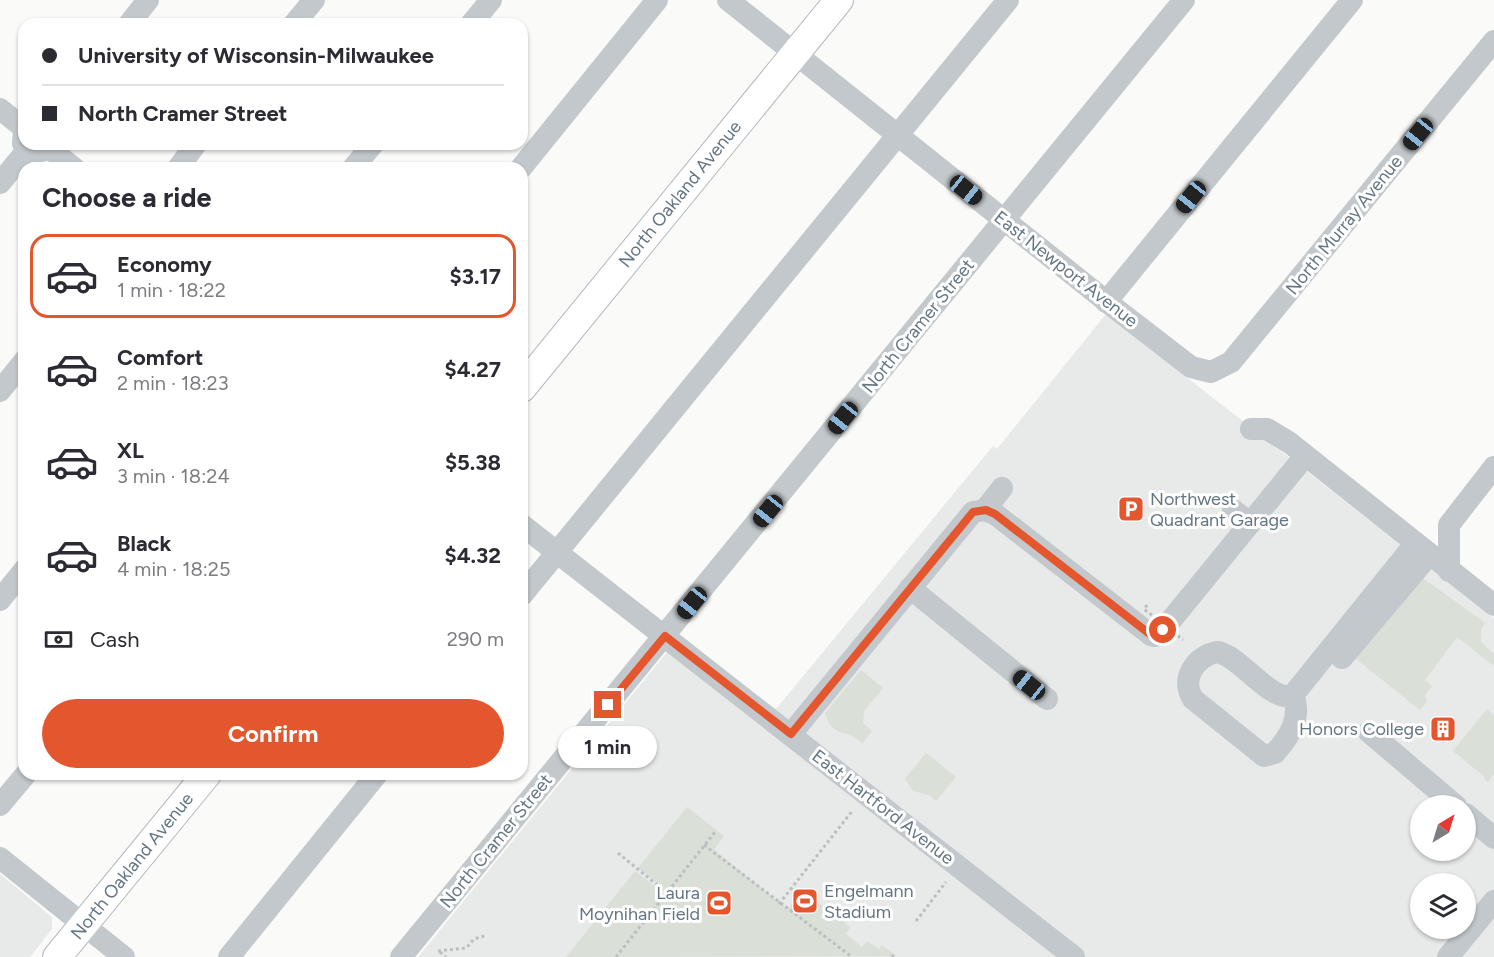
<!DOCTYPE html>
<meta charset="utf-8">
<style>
body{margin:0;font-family:Figtree,sans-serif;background:#f7f7f7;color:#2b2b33;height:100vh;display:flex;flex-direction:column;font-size:22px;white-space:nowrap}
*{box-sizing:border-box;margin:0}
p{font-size:20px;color:#7c7c81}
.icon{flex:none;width:33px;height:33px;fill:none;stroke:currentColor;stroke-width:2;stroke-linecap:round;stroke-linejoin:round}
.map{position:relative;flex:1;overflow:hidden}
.side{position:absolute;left:18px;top:162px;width:510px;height:618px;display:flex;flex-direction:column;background:#fff;border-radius:18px;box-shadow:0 2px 4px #0004}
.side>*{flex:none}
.top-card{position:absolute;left:18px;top:18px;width:510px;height:132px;border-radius:18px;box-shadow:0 2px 4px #0004;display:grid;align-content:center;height:132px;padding:0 24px;background:#fff}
.needle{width:39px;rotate:38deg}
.controls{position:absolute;left:1410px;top:795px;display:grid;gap:12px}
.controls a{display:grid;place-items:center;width:66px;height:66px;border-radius:50%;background:#fff;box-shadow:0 2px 4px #0004;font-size:30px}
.end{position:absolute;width:27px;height:27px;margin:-14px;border:8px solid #e4572e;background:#fff;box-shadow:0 0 0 3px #fff}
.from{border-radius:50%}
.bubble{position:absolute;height:42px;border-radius:21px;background:#fff;box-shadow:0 2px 4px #0004;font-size:20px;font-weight:700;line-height:42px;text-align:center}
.car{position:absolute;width:18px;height:36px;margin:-18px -9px;border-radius:8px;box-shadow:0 0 4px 2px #0007;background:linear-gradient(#222 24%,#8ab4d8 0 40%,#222 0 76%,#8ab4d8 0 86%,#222 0)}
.top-card b{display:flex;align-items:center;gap:21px;height:57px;font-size:22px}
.top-card b+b{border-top:2px solid #e1e1e2}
.top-card i{width:15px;height:15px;background:#2b2b33}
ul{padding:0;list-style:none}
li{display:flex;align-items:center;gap:18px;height:84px;margin:0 12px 9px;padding:0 12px;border:3px solid transparent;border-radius:18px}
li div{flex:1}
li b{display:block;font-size:22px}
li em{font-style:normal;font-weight:700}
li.on{border-color:#e4572e}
li>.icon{width:54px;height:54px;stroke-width:1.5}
h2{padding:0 24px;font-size:27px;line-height:72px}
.pay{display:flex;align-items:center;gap:15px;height:66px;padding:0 24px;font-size:22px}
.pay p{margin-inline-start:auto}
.button{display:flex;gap:12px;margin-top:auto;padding:12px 24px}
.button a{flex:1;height:69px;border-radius:36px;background:#e4572e;color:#fff;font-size:24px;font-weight:700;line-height:69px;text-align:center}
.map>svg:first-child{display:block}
.built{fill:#e8e9e9;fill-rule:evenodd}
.green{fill:#dadfd7}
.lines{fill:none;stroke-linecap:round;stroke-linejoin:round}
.major-casing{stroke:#b5babe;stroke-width:30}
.path{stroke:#bbbfc2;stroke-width:3;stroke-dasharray:3 3;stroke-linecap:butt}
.minor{stroke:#c3c8cc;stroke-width:22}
.major{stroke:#fff;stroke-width:28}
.path-bridge{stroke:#bbbfc2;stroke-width:3;stroke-dasharray:3 3;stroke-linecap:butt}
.route{stroke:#e4572e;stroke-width:8}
.labels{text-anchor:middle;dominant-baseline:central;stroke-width:6;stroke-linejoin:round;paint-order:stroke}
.street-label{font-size:18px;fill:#657683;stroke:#fff}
.poi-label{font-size:18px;fill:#657683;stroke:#fff;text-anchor:start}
</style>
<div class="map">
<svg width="1494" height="957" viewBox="0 0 1494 957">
<rect width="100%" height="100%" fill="#fafaf8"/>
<g class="built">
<path d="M 1106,314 L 1494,618 L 1494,957 L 418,957 L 667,652 L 762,726 L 993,446 L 997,449 ZM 1420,806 L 1466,806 L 1466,850 L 1420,850 ZM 1420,884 L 1466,884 L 1466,928 L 1420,928 Z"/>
<path d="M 0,874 L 52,917 L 52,929 L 30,957 L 0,957 Z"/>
</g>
<g class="green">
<path d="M 1423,578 L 1485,623 L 1481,629 L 1481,642 L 1494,654 L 1494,666 L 1457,637 L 1425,680 L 1432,686 L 1425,695 L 1427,702 L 1420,710 L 1355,658 Z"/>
<path d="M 861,670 L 883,688 L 864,711 L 863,723 L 872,731 L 862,744 C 848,727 833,740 825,713 Z"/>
<path d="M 1487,709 L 1494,715 L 1494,774 L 1488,782 L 1484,779 L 1485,777 L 1453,751 Z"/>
<path d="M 926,753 L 956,777 L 936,801 L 929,795 L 913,791 L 905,779 Z"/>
<path d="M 687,807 L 724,836 L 714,850 L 788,909 L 802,890 L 850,927 L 846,934 L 862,947 L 867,941 L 879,949 L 882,945 L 896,956 L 566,957 L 635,871 L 656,887 L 658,884 L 638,868 Z"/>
</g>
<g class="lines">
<defs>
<g id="major">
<path d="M 522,388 L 839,0"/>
<path d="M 57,957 L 207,774"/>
</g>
</defs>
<use href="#major" class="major-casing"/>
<g class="path">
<path d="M 704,845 L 852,957"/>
<path d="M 618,853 L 667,893"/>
<path d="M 779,904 L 853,810"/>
<path d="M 792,911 L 806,893"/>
<path d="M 916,921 L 946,882"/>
<path d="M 438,951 L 466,948 L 474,939 L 487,935"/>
<path d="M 440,952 L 446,957"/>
<path d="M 616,957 L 715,832"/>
<path d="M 892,957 L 894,954"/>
</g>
<g class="minor">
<path d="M 728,0 L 1116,309 L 1191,367 L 1211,372 L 1231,362 L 1494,41"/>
<path d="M 129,24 L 148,0"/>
<path d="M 294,24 L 314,0"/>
<path d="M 471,24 L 491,0"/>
<path d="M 0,109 L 24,128"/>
<path d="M 24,130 L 23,143 L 31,151 L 42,151 L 50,144"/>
<path d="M 48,147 L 74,168"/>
<path d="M 178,168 L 196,144"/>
<path d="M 353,168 L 373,144"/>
<path d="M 521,168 L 657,0"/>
<path d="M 0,183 L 28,149"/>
<path d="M 1106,302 L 1352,0"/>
<path d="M 0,391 L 24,361"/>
<path d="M 1251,429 L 1267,429 L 1290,443 L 1494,605"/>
<path d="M 985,510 L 1002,488"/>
<path d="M 1233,510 L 1250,523"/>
<path d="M 522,525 L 1074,957"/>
<path d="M 1449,571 L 1449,525 L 1494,467"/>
<path d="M 910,588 L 1047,699"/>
<path d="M 522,595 L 1008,0"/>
<path d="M 0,600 L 24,570"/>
<path d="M 1168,624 L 1305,456"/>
<path d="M 1342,658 L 1429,555"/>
<path d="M 1293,695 C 1302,717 1290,736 1275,753 L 1264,756 L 1193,699 C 1180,679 1195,657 1217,652 C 1240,655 1271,704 1293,695 L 1415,544"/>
<path d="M 1369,732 L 1456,806"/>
<path d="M 791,734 L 973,512 L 985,510 L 995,514 L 1151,635 L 1155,636 L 1163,630"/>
<path d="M 0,805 L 26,774"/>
<path d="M 1466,814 L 1494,838"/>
<path d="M 0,858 L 124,957"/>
<path d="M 229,957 L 377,774"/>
<path d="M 401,957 L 1184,0"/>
<path d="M 1448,957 L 1494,901"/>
</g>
<use href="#major" class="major"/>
<path class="path-bridge" d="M 1147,605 L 1144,609 L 1183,640"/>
</g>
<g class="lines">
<path class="route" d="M 608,705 L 665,636 L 791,734 L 973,512 L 986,510 L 995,514 L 1151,635 L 1155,636 L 1163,630"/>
</g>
<defs>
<symbol id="parking-square" viewBox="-11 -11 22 22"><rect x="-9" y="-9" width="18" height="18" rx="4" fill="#e4572e" stroke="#fff"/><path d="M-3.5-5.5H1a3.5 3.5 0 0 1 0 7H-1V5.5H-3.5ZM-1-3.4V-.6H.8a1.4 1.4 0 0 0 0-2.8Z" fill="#fff"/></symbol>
<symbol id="building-square" viewBox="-11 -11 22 22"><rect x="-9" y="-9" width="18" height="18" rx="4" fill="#e4572e" stroke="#fff"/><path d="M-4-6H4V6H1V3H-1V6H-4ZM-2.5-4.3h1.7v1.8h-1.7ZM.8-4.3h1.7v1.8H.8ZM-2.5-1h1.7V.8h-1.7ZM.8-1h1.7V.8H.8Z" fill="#fff"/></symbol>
<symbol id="stadium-square" viewBox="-11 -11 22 22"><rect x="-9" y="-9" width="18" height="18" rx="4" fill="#e4572e" stroke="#fff"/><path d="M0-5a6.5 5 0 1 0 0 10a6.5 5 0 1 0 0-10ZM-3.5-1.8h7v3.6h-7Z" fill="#fff"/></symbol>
</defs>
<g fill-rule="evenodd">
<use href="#parking-square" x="1116" y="494" width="30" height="30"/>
<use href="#building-square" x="1428" y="714" width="30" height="30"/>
<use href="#stadium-square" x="790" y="886" width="30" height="30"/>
<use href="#stadium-square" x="704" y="888" width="30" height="30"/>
</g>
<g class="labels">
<g class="street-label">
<text transform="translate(680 194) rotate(-51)">North Oakland Avenue</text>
<text transform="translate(1344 225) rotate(-51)">North Murray Avenue</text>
<text transform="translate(1066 269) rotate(38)">East Newport Avenue</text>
<text transform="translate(918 326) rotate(-51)">North Cramer Street</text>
<text transform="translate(883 807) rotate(38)">East Hartford Avenue</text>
<text transform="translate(496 841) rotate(-51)">North Cramer Street</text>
<text transform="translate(132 866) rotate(-51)">North Oakland Avenue</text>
</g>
<g class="poi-label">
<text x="1150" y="499">Northwest<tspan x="1150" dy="21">Quadrant Garage</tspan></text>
<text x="1424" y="729" text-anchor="end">Honors College</text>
<text x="824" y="891">Engelmann<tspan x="824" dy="21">Stadium</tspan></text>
<text x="700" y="893" text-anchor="end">Laura<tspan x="700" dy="21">Moynihan Field</tspan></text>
</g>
</g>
</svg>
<div class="controls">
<a><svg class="needle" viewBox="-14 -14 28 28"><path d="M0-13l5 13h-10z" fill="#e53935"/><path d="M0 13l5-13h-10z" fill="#7c7c81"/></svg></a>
<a><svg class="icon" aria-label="layers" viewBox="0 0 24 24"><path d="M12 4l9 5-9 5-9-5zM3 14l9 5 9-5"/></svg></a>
</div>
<i class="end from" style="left:1163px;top:630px"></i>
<i class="end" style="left:608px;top:705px"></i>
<div class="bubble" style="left:558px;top:726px;width:99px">1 min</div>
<i class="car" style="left:1418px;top:134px;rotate:219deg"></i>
<i class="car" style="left:966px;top:190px;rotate:129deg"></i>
<i class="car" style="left:1191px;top:197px;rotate:219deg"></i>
<i class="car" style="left:843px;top:418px;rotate:219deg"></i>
<i class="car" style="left:768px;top:511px;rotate:219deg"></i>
<i class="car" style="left:692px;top:603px;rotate:219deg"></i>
<i class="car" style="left:1029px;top:685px;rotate:309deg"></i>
<div class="top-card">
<b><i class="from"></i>University of Wisconsin-Milwaukee</b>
<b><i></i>North Cramer Street</b>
</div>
<section class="side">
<h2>Choose a ride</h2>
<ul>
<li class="on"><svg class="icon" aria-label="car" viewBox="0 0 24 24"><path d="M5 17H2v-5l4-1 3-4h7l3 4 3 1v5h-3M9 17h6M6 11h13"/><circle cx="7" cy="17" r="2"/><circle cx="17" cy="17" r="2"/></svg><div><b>Economy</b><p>1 min · 18:22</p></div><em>$3.17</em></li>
<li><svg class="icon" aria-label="car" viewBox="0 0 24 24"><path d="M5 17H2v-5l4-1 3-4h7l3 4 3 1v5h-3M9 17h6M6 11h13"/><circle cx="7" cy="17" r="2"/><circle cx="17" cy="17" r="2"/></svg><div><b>Comfort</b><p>2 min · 18:23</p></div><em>$4.27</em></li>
<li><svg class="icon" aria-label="car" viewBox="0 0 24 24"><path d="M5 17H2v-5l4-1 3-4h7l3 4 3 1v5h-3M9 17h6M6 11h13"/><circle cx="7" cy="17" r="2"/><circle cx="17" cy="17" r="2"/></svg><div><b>XL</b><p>3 min · 18:24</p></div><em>$5.38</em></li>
<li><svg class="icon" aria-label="car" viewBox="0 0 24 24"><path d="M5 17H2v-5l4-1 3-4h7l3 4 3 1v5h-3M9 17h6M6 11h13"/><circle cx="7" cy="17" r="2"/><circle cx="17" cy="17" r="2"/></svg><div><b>Black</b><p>4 min · 18:25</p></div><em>$4.32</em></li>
</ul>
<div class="pay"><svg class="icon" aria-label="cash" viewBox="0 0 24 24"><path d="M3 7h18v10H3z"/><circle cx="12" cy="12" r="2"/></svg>Cash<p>290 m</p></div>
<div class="button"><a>Confirm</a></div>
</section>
</div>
